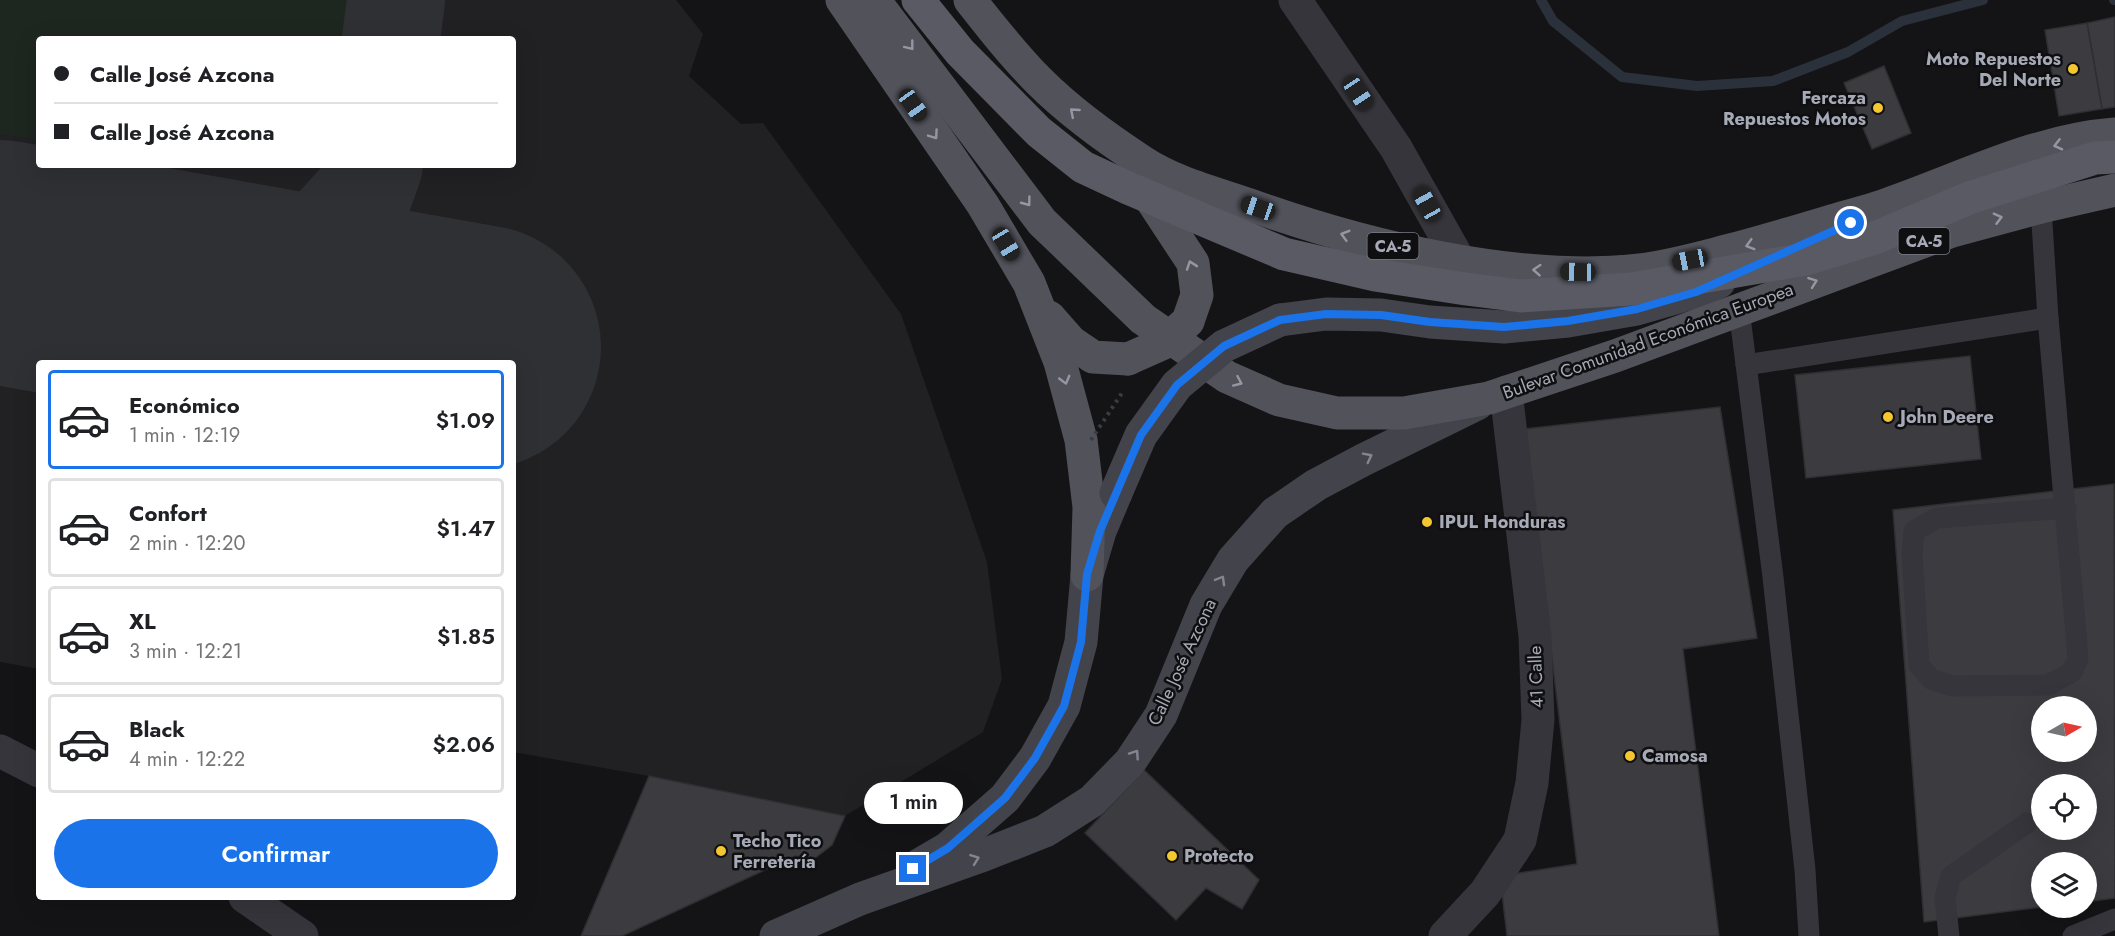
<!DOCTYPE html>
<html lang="es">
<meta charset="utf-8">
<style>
body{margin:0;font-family:Jost,sans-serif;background:#f6f6f6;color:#202124;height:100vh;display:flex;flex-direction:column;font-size:22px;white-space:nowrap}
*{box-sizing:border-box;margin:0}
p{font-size:20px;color:#757577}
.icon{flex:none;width:33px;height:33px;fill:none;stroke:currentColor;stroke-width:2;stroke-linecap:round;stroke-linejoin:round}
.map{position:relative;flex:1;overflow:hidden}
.side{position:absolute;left:36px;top:360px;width:480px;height:540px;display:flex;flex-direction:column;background:#fff;border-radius:6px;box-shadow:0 6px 24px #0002}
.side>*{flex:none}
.banner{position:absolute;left:36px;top:36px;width:480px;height:132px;border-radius:6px;box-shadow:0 6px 24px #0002;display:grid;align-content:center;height:132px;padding:0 18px;background:#fff}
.needle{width:39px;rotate:81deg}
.controls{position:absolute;left:2031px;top:696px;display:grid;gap:12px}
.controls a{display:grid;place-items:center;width:66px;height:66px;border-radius:50%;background:#fff;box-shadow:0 6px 24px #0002;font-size:30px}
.end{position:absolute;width:27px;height:27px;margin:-14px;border:8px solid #1a73e8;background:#fff;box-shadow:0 0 0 3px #fff}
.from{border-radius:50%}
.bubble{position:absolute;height:42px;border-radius:21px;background:#fff;box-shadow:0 6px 24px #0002;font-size:20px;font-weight:600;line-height:42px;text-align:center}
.car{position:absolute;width:18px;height:36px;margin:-18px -9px;border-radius:8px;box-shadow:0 0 4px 2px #0007;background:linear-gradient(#222 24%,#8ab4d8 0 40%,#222 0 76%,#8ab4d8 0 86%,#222 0)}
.banner b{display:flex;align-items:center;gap:21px;height:57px;font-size:22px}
.banner b+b{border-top:2px solid #e0e0e0}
.banner i{width:15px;height:15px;background:#202124}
ul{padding:10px 0 0;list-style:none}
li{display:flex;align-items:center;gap:18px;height:99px;margin:0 12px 9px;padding:0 6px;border:3px solid #e0e0e0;border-radius:6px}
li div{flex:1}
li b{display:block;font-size:22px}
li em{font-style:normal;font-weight:600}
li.on{border-color:#1a73e8}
li>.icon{width:54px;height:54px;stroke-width:1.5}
.cta{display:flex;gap:12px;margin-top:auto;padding:12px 18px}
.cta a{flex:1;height:69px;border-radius:36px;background:#1a73e8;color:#fff;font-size:24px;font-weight:600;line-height:69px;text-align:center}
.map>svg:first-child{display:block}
.built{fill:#212023;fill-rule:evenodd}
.green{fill:#1e2620}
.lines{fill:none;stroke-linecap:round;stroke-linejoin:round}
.stream{stroke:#2a313a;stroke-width:10}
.taxiway{stroke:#2f3034;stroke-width:98}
.runway{stroke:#2f3034;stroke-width:244}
.building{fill:#3c3c40;stroke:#2f2e32;stroke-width:1.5;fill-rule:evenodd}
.service{stroke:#35353b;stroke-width:21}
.minor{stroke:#35353b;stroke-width:33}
.secondary{stroke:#43444b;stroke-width:33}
.primary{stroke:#51525a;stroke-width:33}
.path-bridge{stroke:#3b3c42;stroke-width:4;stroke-dasharray:3 4.5;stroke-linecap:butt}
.secondary-bridge{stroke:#43444b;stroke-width:33}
.primary-bridge{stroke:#51525a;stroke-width:33}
.trunk-bridge{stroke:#595a63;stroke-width:33}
.oneway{stroke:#9598a4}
.oneway2{stroke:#838691}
.route{stroke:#1a73e8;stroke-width:8}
.poi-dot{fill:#f3c730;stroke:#0f0f11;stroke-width:2}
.labels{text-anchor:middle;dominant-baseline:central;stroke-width:5;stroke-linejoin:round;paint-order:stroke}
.shield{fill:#0f0f11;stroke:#797b84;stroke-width:1.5}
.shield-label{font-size:16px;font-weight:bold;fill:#a6a9b6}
.poi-label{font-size:18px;font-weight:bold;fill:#a6a9b6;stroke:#0f0f11;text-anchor:start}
.street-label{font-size:18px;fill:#a6a9b6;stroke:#0f0f11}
</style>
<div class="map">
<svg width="2115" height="936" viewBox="0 0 2115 936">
<rect width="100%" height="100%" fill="#141416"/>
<path class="built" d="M 0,0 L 676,0 L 703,34 L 689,76 L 741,124 L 763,123 L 901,314 L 987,562 L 1002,679 L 983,732 L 845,816 L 649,776 L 513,752 L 513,363 L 39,363 L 39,669 L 0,662 ZM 39,39 L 513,39 L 513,165 L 39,165 Z"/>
<path class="green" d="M 0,0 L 356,0 L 352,39 L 39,39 L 39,140 L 0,134 Z"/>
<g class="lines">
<g class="stream">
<path d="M 1541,0 L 1553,21 L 1622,77 L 1697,86 L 1773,81 L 1848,52 L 1902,21 L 1983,0"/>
<path d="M 2114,0 L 2115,0"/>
</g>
<g class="taxiway">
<path d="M 391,39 L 396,0"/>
<path d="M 178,294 L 240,286 L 281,271 L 328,233 L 364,193 L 374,165"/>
</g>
<path class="runway" d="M 0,262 L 479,347"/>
</g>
<g class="building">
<path d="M 2115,17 L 2115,107 L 2102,109 L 2087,23 Z"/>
<path d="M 2087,23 L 2102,109 L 2059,116 L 2045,30 Z"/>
<path d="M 1884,66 L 1911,133 L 1872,149 L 1844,83 Z"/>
<path d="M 1970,356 L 1981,459 L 1806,478 L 1795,375 Z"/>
<path d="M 1720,407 L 1757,638 L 1683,649 L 1719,936 L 1507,936 L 1500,876 L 1577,864 L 1524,429 Z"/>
<path d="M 2114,484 L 2115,898 L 2086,902 L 2086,862 L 2042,862 L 2042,907 L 1924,922 L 1893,510 ZM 2042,706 L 2086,706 L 2086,752 L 2042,752 ZM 2042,784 L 2086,784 L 2086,830 L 2042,830 Z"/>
<path d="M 1144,770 L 1259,880 L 1242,909 L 1206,888 L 1176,920 L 1085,833 Z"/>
<path d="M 649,776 L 845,816 L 832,845 L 815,858 L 795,856 L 622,936 L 581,936 Z"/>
</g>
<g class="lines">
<g class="service">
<path d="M 1739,309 L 1773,577 L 1805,870 L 1809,936"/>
<path d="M 2048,318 C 2059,431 2069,545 2078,659 L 2072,672 L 2048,685 L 1952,686 L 1931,679 L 1919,665 L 1912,554 L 1914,531 L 1937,518 L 2066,508"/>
<path d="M 1746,365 L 2048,318 L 2041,207"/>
<path d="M 1949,936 L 1945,898 L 1951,876 L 2027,823"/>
<path d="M 2073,936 L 2115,919"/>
</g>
<g class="minor">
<path d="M 1295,0 L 1396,148 L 1459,260"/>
<path d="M 0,751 L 39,771"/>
<path d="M 245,897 L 302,936"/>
<path d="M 1445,936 L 1485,893 L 1520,840 L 1532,783 L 1538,720 L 1535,636 L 1506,392"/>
</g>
<g class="secondary">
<path d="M 1280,320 L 1326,314 L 1381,315 L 1430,322 L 1504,327 L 1568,321 L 1637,309 L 1696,292 L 1719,282"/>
<path d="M 919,865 L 948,848 L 1005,798 L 1035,758 L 1064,706 L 1081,642 L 1087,575 L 1100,531 L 1116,493"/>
<path d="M 776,936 L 860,899 L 984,855 L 1045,831 L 1092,801 L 1130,762 L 1161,715 L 1206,605 L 1233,560 L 1275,513 L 1316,485 L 1363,460 L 1477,404"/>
</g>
<g class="primary">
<path d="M 842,0 L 983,205 L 1029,283 L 1060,362 L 1081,440 L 1089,507 L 1087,575"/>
<path d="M 874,0 L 1042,222 L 1143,319 L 1227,377 L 1279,400 L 1337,413 L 1404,413 L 1489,398 L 1615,356 L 1952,231 L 2041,207 L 2115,190"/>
<path d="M 970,0 C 992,28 1014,56 1039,81 C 1070,112 1106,138 1143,162 C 1175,183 1216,193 1253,206 C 1366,246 1519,284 1640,270 C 1673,266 1706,256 1738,248 C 1768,240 1798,231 1828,222 C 1848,216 1869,211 1888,204 C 1963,178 2035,140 2115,134"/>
<path d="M 1141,184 L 1193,263 L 1197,295 L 1188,321"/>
<path d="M 1049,317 L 1071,342 L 1093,357 L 1128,359"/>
</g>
<path class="path-bridge" d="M 1091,440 L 1122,393"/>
<path class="secondary-bridge" d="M 1116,493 L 1141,435 L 1177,385 L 1224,346 L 1280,320"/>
<path class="primary-bridge" d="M 1128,359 L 1164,343 L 1188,321"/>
<path class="trunk-bridge" d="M 918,0 L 960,52 L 1039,132 L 1083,167 L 1128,188 L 1284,254 L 1375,275 L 1466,289 L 1521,296 L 1631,289 L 1806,259 L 1875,238 L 1969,198 L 2095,158 L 2115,157"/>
</g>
<defs><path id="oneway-chevron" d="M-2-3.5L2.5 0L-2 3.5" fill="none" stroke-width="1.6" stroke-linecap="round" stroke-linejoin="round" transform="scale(1.5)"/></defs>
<g class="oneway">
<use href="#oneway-chevron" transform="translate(910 46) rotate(52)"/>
<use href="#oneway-chevron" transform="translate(1074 112) rotate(-139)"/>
<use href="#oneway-chevron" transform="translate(934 135) rotate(55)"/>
<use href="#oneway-chevron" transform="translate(2058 145) rotate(166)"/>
<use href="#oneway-chevron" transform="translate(1027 202) rotate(53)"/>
<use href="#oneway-chevron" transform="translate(1998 218) rotate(-15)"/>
<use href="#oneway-chevron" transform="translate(1345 235) rotate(-164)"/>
<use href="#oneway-chevron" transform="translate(1750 245) rotate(164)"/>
<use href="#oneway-chevron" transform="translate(1191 265) rotate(-109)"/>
<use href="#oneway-chevron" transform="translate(1537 270) rotate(-176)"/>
<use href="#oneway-chevron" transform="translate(1813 282) rotate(-20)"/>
<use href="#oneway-chevron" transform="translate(1065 380) rotate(75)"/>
<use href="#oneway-chevron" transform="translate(1238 382) rotate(24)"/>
</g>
<g class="oneway2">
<use href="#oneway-chevron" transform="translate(1368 457) rotate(-27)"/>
<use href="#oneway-chevron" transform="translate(1221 580) rotate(-60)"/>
<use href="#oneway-chevron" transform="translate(1135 754) rotate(-56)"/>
<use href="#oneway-chevron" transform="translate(975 859) rotate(-20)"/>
</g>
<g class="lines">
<path class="route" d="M 913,869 L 948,848 L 1005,798 L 1035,758 L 1064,706 L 1081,642 L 1087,574 L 1100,531 L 1141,435 L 1177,385 L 1224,346 L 1280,320 L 1326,314 L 1381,315 L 1430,322 L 1504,327 L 1568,321 L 1637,309 L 1696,292 L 1851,223"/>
</g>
<g class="poi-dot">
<circle cx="2073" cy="69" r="6"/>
<circle cx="1878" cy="108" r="6"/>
<circle cx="1888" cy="417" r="6"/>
<circle cx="1427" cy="522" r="6"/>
<circle cx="1630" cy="756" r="6"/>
<circle cx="721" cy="851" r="6"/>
<circle cx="1172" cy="856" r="6"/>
</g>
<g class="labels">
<g class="shield">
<rect x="1898.5" y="228" width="51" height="26" rx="4.5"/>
<rect x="1367.5" y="233" width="51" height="26" rx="4.5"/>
</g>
<g class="shield-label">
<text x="1924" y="241">CA-5</text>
<text x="1393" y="246">CA-5</text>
</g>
<g class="poi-label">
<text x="2061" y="59" text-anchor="end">Moto Repuestos<tspan x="2061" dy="21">Del Norte</tspan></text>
<text x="1866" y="98" text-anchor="end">Fercaza<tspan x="1866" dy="21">Repuestos Motos</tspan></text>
<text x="1900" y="417">John Deere</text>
<text x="1439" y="522">IPUL Honduras</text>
<text x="1642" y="756">Camosa</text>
<text x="733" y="841">Techo Tico<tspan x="733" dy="21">Ferretería</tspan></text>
<text x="1184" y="856">Protecto</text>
</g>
<g class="street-label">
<text transform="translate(1648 341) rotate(-20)">Bulevar Comunidad Económica Europea</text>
<text transform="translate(1182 662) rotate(-65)">Calle José Azcona</text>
<text transform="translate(1536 677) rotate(-92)">41 Calle</text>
</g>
</g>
</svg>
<div class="controls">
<a><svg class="needle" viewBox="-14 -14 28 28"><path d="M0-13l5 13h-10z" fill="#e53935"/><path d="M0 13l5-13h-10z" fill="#757577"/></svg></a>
<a><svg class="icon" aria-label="locate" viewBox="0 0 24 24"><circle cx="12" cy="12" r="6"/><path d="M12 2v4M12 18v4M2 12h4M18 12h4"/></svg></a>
<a><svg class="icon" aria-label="layers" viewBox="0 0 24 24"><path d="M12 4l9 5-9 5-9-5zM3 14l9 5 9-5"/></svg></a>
</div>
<i class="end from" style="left:1851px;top:223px"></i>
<i class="end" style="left:913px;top:869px"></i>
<div class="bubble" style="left:864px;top:782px;width:99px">1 min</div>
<i class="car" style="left:1358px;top:93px;rotate:146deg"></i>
<i class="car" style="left:913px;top:105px;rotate:145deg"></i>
<i class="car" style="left:1427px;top:204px;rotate:331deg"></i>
<i class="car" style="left:1258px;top:208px;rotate:289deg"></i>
<i class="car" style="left:1006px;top:244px;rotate:149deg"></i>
<i class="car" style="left:1690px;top:260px;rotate:259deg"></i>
<i class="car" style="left:1578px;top:272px;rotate:271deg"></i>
<div class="banner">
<b><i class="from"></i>Calle José Azcona</b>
<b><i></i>Calle José Azcona</b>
</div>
<section class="side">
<ul>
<li class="on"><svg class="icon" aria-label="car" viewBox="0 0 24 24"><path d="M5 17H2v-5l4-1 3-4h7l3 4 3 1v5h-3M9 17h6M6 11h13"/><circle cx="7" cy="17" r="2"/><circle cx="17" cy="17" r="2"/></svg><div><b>Económico</b><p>1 min · 12:19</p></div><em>$1.09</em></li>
<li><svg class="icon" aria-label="car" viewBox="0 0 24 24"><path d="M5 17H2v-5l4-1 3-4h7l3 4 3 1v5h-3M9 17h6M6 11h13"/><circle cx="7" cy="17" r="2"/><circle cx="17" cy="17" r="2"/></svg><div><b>Confort</b><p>2 min · 12:20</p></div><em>$1.47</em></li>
<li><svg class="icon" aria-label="car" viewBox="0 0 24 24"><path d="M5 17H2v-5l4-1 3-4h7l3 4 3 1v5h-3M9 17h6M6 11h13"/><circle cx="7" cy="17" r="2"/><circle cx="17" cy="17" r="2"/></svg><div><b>XL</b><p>3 min · 12:21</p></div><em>$1.85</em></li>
<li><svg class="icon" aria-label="car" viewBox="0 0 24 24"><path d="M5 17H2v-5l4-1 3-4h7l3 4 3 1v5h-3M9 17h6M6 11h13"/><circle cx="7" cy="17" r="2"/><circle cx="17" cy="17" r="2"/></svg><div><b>Black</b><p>4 min · 12:22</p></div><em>$2.06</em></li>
</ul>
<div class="cta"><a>Confirmar</a></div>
</section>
</div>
